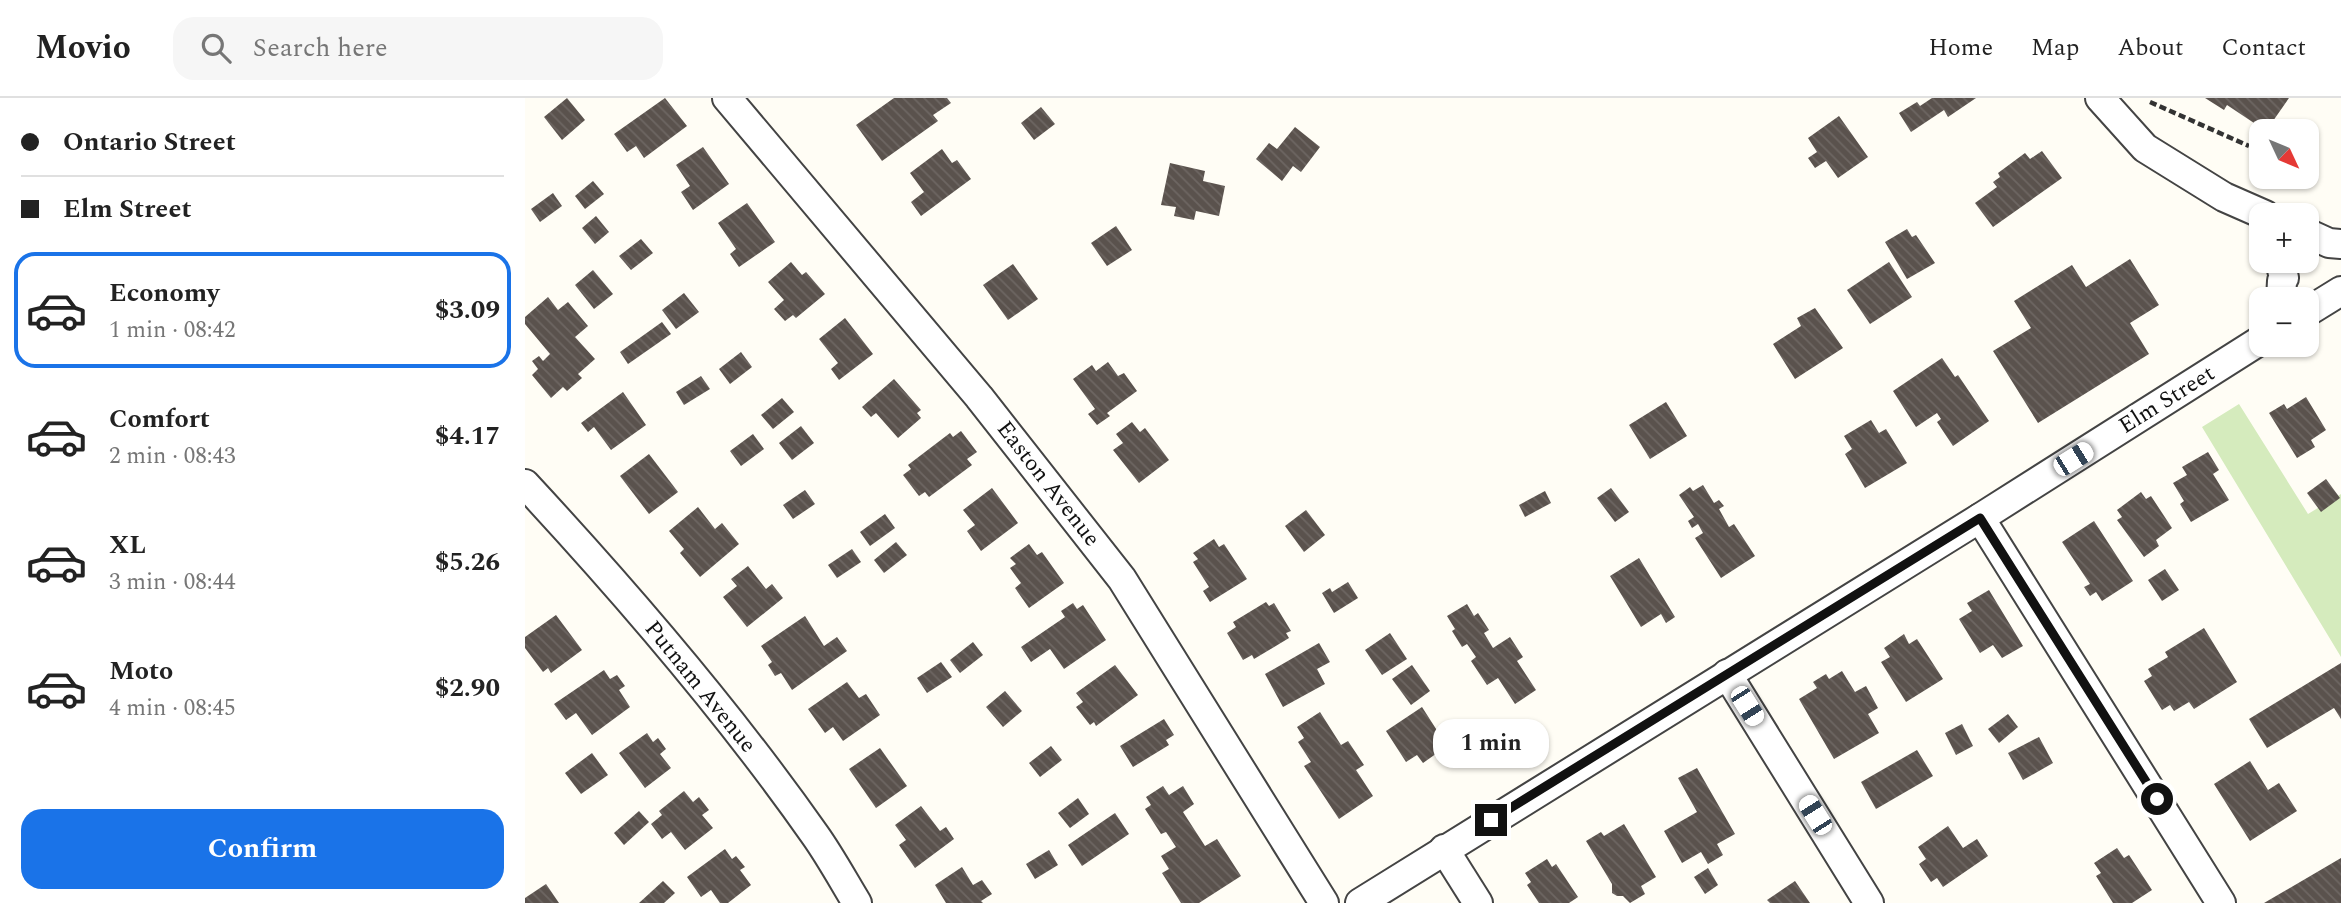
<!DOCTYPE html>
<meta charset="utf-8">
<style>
body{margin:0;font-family:Spectral,serif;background:#f6f6f6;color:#222;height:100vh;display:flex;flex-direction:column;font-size:26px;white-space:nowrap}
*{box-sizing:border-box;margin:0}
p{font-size:23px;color:#767676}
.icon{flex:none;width:38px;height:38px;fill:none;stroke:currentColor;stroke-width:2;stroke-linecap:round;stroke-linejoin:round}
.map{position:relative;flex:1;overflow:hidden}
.panel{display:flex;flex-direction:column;background:#fff;width:525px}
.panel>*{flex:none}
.hud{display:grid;align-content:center;height:154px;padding:0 21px;background:#fff}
.needle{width:46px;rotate:134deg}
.controls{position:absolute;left:1724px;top:21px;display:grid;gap:14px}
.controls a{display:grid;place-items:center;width:70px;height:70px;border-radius:14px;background:#fff;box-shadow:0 2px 5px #0004;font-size:35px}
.end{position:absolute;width:32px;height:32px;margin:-16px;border:9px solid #111;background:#fff;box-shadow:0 0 0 4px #fff}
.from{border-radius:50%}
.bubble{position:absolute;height:49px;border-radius:21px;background:#fff;box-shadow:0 2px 5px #0004;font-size:23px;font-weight:700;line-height:49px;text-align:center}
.car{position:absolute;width:21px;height:42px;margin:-21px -10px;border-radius:9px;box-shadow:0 0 5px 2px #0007;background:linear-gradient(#fff 24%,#345 0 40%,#fff 0 76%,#345 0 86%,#fff 0)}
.hud b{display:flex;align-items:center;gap:24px;height:66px;font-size:26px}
.hud b+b{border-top:2px solid #e0e0e0}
.hud i{width:18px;height:18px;background:#222}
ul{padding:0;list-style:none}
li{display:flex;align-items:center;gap:21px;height:116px;margin:0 14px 10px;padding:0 7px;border:4px solid transparent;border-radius:21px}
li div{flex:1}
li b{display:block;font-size:26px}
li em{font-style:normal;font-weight:700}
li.selected{border-color:#1a73e8}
li>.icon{width:63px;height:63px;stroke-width:1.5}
.action{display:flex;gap:14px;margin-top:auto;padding:14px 21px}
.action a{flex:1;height:80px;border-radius:21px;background:#1a73e8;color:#fff;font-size:28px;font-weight:700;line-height:80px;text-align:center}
header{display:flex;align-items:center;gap:42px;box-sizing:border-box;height:98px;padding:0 35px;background:#fff;border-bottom:2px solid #e0e0e0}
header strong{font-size:33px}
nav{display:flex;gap:38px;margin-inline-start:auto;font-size:24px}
.search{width:490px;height:63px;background:#f6f6f6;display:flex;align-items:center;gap:18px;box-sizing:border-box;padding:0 24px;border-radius:21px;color:#767676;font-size:26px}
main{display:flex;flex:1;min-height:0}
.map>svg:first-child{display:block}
.green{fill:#d5ebbd}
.building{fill:url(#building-back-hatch)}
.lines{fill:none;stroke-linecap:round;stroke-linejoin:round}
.minor-casing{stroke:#444;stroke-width:32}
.path{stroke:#333;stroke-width:4.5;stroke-dasharray:7 3.5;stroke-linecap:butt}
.minor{stroke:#fff;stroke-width:28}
.route{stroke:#111;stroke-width:9}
.labels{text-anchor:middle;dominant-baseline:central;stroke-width:7;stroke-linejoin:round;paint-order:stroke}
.street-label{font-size:23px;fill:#111;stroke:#fff}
</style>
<header>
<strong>Movio</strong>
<div class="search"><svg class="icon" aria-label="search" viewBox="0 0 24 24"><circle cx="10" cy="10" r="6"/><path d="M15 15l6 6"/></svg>Search here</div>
<nav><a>Home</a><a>Map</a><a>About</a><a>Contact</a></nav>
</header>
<main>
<section class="panel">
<div class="hud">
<b><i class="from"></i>Ontario Street</b>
<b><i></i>Elm Street</b>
</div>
<ul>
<li class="selected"><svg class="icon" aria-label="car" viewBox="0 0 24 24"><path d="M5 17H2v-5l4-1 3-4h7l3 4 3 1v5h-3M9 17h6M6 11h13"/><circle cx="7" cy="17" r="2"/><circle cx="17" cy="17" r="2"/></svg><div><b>Economy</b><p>1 min · 08:42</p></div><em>$3.09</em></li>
<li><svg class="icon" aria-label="car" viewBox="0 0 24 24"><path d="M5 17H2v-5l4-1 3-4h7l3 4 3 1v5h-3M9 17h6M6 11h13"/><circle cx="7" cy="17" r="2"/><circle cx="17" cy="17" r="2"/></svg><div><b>Comfort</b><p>2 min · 08:43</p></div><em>$4.17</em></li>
<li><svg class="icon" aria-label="car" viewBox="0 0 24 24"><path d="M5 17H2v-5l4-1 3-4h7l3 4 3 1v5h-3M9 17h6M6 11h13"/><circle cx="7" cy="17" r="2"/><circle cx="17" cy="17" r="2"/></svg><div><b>XL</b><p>3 min · 08:44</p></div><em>$5.26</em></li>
<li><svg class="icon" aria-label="car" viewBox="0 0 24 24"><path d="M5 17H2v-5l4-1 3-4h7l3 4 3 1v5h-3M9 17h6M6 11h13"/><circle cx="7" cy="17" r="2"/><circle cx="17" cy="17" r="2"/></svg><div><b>Moto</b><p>4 min · 08:45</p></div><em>$2.90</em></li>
</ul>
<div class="action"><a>Confirm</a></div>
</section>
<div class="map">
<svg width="1816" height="805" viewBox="0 0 1816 805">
<defs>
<pattern id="building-back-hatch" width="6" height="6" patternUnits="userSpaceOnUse" patternTransform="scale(1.75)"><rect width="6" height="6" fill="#5a524d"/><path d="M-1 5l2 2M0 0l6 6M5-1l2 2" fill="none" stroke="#6d6662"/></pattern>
</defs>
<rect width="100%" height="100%" fill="#fffdf5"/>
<path class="green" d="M 1714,306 L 1783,416 L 1816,396 L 1816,559 L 1677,329 Z"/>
<g class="building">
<path d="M 42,0 L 60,22 L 37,42 L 19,19 Z"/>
<path d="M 140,0 L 162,28 L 119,60 L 111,48 L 102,54 L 89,36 Z"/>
<path d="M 369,0 L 422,0 L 426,5 L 408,17 L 413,23 L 357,63 L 331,27 Z"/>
<path d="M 1407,0 L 1451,0 L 1423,19 L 1419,12 L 1386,34 L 1374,15 L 1392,4 L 1395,8 Z"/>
<path d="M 1680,0 L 1764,0 L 1741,33 L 1702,7 L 1699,12 Z"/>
<path d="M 516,9 L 530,26 L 509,42 L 496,25 Z"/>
<path d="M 1314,18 L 1343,59 L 1313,80 L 1301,63 L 1290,70 L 1283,60 L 1292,54 L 1283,40 Z"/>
<path d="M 770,29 L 795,49 L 776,74 L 768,68 L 757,83 L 731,61 L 744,45 L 752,51 Z"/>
<path d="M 178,49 L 204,86 L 168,112 L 156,94 L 165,88 L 151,67 Z"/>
<path d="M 417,51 L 427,65 L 432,62 L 446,81 L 396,118 L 386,104 L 399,94 L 385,75 Z"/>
<path d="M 1517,53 L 1537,80 L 1468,129 L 1450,105 L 1472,89 L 1468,84 L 1475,79 L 1473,75 L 1500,55 L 1505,61 Z"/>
<path d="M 645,65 L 680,73 L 678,83 L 700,88 L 694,118 L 671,113 L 669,122 L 649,118 L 651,109 L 636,107 Z"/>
<path d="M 68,83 L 79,96 L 60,111 L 50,98 Z"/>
<path d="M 28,95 L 37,108 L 15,124 L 6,111 Z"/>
<path d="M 222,105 L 250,144 L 214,169 L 205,156 L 211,151 L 193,125 Z"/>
<path d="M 71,118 L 84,134 L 70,146 L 57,130 Z"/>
<path d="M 591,128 L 607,152 L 582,168 L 566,145 Z"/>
<path d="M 1382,131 L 1387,139 L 1391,137 L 1410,165 L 1382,181 L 1360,144 Z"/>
<path d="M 116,141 L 128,155 L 106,172 L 94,158 Z"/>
<path d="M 1605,161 L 1634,207 L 1605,225 L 1624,256 L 1513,325 L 1468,253 L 1506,230 L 1489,203 L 1547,167 L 1561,189 Z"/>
<path d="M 266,164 L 277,177 L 281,174 L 300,196 L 271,220 L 268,217 L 260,223 L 249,211 L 259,202 L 243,184 Z"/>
<path d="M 1364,164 L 1387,199 L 1345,226 L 1322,192 Z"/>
<path d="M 488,166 L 513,201 L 483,222 L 458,187 Z"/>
<path d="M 68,172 L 88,196 L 69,211 L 50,187 Z"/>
<path d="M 159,195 L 174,214 L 151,231 L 137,212 Z"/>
<path d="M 23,199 L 33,212 L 43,204 L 63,228 L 50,239 L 70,261 L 53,276 L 57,280 L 42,293 L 38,289 L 26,300 L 7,277 L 13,271 L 7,263 L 14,258 L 18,263 L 25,256 L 0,226 L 0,219 Z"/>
<path d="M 1290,210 L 1318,250 L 1270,281 L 1248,246 L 1276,228 L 1272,220 Z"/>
<path d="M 320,220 L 348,256 L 314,282 L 306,271 L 313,265 L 294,241 Z"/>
<path d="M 137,224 L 146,236 L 103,266 L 95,254 Z"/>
<path d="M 216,254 L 227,269 L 205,286 L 194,271 Z"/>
<path d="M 1417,260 L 1430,279 L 1433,277 L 1464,323 L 1428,348 L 1412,324 L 1416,321 L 1412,315 L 1391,329 L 1368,293 Z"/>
<path d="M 583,264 L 593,278 L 599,275 L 612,293 L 582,315 L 585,318 L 572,327 L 563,316 L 570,311 L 548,281 L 567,267 L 571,273 Z"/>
<path d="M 176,278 L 185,291 L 159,307 L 151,294 Z"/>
<path d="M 369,281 L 396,312 L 392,315 L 396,320 L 373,340 L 351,315 L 346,319 L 337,309 Z"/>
<path d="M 98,294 L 121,327 L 86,352 L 69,329 L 63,334 L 56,325 Z"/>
<path d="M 1781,299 L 1801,332 L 1786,342 L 1790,349 L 1772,360 L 1744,315 L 1759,306 L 1762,311 Z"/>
<path d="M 257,300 L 269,314 L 248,331 L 236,317 Z"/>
<path d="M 1141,304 L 1162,338 L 1125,361 L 1104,327 Z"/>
<path d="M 1346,322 L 1354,335 L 1361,331 L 1382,365 L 1340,390 L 1320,356 L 1327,351 L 1319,338 Z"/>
<path d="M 607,324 L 615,334 L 620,330 L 644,362 L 614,385 L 588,352 L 598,345 L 591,336 Z"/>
<path d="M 276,328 L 289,345 L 267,362 L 254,345 Z"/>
<path d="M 436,333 L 452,354 L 442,361 L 447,367 L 404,399 L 400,394 L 394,398 L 378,377 L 386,371 L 383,367 L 425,335 L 428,339 Z"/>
<path d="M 228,336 L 239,351 L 216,368 L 205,353 Z"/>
<path d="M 1683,354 L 1694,372 L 1688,376 L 1704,402 L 1666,424 L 1655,406 L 1659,403 L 1648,385 L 1662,377 L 1657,369 Z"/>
<path d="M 124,356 L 153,394 L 124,416 L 95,378 Z"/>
<path d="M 1801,381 L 1815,400 L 1796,414 L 1782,395 Z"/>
<path d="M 1178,387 L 1189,405 L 1194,402 L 1199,408 L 1194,411 L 1204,429 L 1209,426 L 1230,458 L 1196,480 L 1170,440 L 1178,435 L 1173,426 L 1167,430 L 1163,423 L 1169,419 L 1154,397 L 1165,389 L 1168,393 Z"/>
<path d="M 467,390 L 493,425 L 456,453 L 442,433 L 450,427 L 438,412 Z"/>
<path d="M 1086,390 L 1104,414 L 1090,424 L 1072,400 Z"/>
<path d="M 280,392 L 290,406 L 268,421 L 258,407 Z"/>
<path d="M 1020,393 L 1026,405 L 1000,419 L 994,407 Z"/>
<path d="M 1616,394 L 1621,401 L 1626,398 L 1647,430 L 1631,442 L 1634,448 L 1619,459 L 1592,422 L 1597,419 L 1592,412 Z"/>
<path d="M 173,409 L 190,431 L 197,425 L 214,446 L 175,479 L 155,455 L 159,451 L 144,433 Z"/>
<path d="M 781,412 L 800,437 L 779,454 L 760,428 Z"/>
<path d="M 360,416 L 370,430 L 345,448 L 335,434 Z"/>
<path d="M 1569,423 L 1608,483 L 1577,503 L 1571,494 L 1565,498 L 1559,489 L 1565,486 L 1537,444 Z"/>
<path d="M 689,441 L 694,449 L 699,446 L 722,481 L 685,504 L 678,493 L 684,489 L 668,464 L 673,461 L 668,455 Z"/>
<path d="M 371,444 L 382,457 L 359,475 L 349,462 Z"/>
<path d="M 504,446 L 512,457 L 517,454 L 539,485 L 504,510 L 490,490 L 496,485 L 485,470 L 491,466 L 485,460 Z"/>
<path d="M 327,451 L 336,464 L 312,480 L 303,467 Z"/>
<path d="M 1114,460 L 1150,519 L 1141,525 L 1136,516 L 1116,529 L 1085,478 Z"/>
<path d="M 223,468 L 241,491 L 247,486 L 258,500 L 222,529 L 198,499 L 212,488 L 206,481 Z"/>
<path d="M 1640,471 L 1654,492 L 1637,503 L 1623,482 Z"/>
<path d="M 823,484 L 833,500 L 809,515 L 797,495 L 805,490 L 807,494 Z"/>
<path d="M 1464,492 L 1498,548 L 1477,560 L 1468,547 L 1455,555 L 1434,521 L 1447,513 L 1442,505 Z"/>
<path d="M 741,504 L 744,508 L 749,505 L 766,533 L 761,535 L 764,540 L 729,561 L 727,557 L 718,562 L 702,535 L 711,529 L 708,524 Z"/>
<path d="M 548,505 L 552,511 L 558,507 L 581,542 L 539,571 L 525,551 L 506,564 L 496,549 L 540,519 L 536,513 Z"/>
<path d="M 942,506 L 949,518 L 953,515 L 964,532 L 959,535 L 968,550 L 985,539 L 998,559 L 992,563 L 1011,592 L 990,606 L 973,580 L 962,587 L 946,563 L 951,559 L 942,546 L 937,549 L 927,533 L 930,531 L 922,518 Z"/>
<path d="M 31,517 L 57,552 L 26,575 L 23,570 L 18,574 L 0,550 L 0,539 Z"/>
<path d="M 280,518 L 299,548 L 312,539 L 322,553 L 267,592 L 256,575 L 250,578 L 243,567 L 247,564 L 236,548 Z"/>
<path d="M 1679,530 L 1712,584 L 1669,611 L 1664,604 L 1649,613 L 1645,607 L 1637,612 L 1619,583 L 1627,578 L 1623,571 L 1643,559 L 1640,554 Z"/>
<path d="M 865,535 L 882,561 L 857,577 L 840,552 Z"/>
<path d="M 1379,536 L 1384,546 L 1392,541 L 1418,581 L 1381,604 L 1356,564 L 1365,559 L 1359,550 Z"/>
<path d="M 448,544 L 458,557 L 435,575 L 425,562 Z"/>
<path d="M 794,545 L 805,564 L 792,571 L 800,586 L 758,609 L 740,576 Z"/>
<path d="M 416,564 L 427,579 L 402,595 L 392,580 Z"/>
<path d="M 1816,565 L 1816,621 L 1809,610 L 1742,650 L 1724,621 Z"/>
<path d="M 590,567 L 613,597 L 571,628 L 569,624 L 565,627 L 551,609 L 558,604 L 551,595 Z"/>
<path d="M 887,567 L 905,593 L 886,607 L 867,581 Z"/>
<path d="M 79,572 L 85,581 L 92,577 L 100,588 L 94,592 L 105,609 L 67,637 L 51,615 L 41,622 L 29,606 Z"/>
<path d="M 1317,573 L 1330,594 L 1341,588 L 1353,610 L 1343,616 L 1354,635 L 1309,661 L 1274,601 L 1292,590 L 1288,584 L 1301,576 L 1304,581 Z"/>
<path d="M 322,584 L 334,600 L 341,596 L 355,617 L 318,643 L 308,629 L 300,635 L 283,611 Z"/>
<path d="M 480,593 L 497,613 L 478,629 L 461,609 Z"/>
<path d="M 897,609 L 922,648 L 898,665 L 892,657 L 881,664 L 861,633 Z"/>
<path d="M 795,614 L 816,647 L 823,643 L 839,667 L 831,672 L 848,698 L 814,721 L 779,668 L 786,664 L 773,644 L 779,640 L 772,629 Z"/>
<path d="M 1483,616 L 1493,629 L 1474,645 L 1463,631 Z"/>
<path d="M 639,621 L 649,637 L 641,642 L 644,647 L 608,669 L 595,648 Z"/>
<path d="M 1437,626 L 1448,648 L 1431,657 L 1420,635 Z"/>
<path d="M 122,635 L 128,644 L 133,640 L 141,651 L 135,656 L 146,670 L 120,690 L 94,655 Z"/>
<path d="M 1514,639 L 1528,665 L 1498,682 L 1483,655 Z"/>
<path d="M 526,648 L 537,662 L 515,679 L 504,665 Z"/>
<path d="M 355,650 L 382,688 L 351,710 L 324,671 Z"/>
<path d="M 1392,652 L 1408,678 L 1351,711 L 1336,684 Z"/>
<path d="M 67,655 L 83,677 L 56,696 L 40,675 Z"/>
<path d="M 1725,663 L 1743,692 L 1754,685 L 1772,713 L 1725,743 L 1689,686 Z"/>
<path d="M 1172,670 L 1210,736 L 1192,746 L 1198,757 L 1183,766 L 1176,754 L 1157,765 L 1139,733 L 1172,714 L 1153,680 Z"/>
<path d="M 638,688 L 644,697 L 658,688 L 669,706 L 658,714 L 680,748 L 692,741 L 716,778 L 674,805 L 656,805 L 637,775 L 644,771 L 636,758 L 651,749 L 641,734 L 636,736 L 620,711 L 626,707 L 621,699 Z"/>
<path d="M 159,693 L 168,704 L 174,699 L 184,712 L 177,717 L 188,730 L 160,752 L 146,734 L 137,741 L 126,726 L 137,717 L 134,713 Z"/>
<path d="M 553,700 L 564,716 L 545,730 L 533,715 Z"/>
<path d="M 396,708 L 415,733 L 421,729 L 429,741 L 390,770 L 374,747 L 381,742 L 370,727 Z"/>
<path d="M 114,713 L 124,724 L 99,747 L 89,735 Z"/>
<path d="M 590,715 L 604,736 L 557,768 L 543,747 Z"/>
<path d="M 1099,726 L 1131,779 L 1116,788 L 1120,796 L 1105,805 L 1098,798 L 1092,798 L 1087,795 L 1087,786 L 1061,743 L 1076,734 L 1079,738 Z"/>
<path d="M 1423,728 L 1438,750 L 1452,741 L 1463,758 L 1418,789 L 1412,780 L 1406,784 L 1394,766 L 1401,761 L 1393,749 Z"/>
<path d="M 1592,750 L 1599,760 L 1604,757 L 1627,792 L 1607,805 L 1588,805 L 1571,778 L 1576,775 L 1569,765 Z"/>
<path d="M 200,751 L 207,761 L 211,758 L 220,769 L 215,772 L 226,787 L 203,805 L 195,805 L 186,792 L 176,799 L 162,779 Z"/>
<path d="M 524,752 L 533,767 L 510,781 L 501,766 Z"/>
<path d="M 1816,760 L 1816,805 L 1739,805 Z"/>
<path d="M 1022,761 L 1027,769 L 1031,766 L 1053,799 L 1044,805 L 1014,805 L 1002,787 L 1006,784 L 1000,775 Z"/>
<path d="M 437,769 L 448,787 L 457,782 L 467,796 L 456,803 L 458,805 L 421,805 L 410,787 Z"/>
<path d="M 1183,770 L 1193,787 L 1180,796 L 1169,779 Z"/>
<path d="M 138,783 L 150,795 L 139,805 L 114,805 Z"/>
<path d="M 1270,783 L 1285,805 L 1245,805 L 1242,802 Z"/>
<path d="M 21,786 L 34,805 L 0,805 L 0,800 Z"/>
</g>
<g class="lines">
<defs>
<g id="minor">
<path d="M 202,0 L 454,299 L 597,481 L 799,805"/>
<path d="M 1575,0 L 1620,50 L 1699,99 L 1740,117"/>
<path d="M 1782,135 L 1804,145 L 1816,146"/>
<path d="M 1755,163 L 1759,180 L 1757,183 L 1756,201"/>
<path d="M 1782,214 L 1816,193"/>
<path d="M 0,386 C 103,497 203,613 290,737 C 305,758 318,782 332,805"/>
<path d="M 1455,420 L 1696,805"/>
<path d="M 1202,576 L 1344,805"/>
<path d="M 919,751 L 953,805"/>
<path d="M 835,805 L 1455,420 L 1736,242"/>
</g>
</defs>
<use href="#minor" class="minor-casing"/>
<path class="path" d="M 1625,4 L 1724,48"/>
<use href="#minor" class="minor"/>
</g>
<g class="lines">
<path class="route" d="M 966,722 L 1455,420 L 1632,701"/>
</g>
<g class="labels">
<g class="street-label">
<text transform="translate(1642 302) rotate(-32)">Elm Street</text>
<text transform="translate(523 386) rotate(52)">Easton Avenue</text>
<text transform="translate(175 589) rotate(51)">Putnam Avenue</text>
</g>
</g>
</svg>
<div class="controls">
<a><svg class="needle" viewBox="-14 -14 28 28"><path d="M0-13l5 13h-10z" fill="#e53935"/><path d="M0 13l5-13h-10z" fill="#767676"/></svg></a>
<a>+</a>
<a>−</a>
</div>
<i class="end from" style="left:1632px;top:701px"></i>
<i class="end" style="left:966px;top:722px"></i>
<div class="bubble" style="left:908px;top:621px;width:116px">1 min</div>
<i class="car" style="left:1548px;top:361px;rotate:58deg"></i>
<i class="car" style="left:1222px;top:608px;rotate:148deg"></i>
<i class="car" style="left:1290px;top:717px;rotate:328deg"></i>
</div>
</main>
